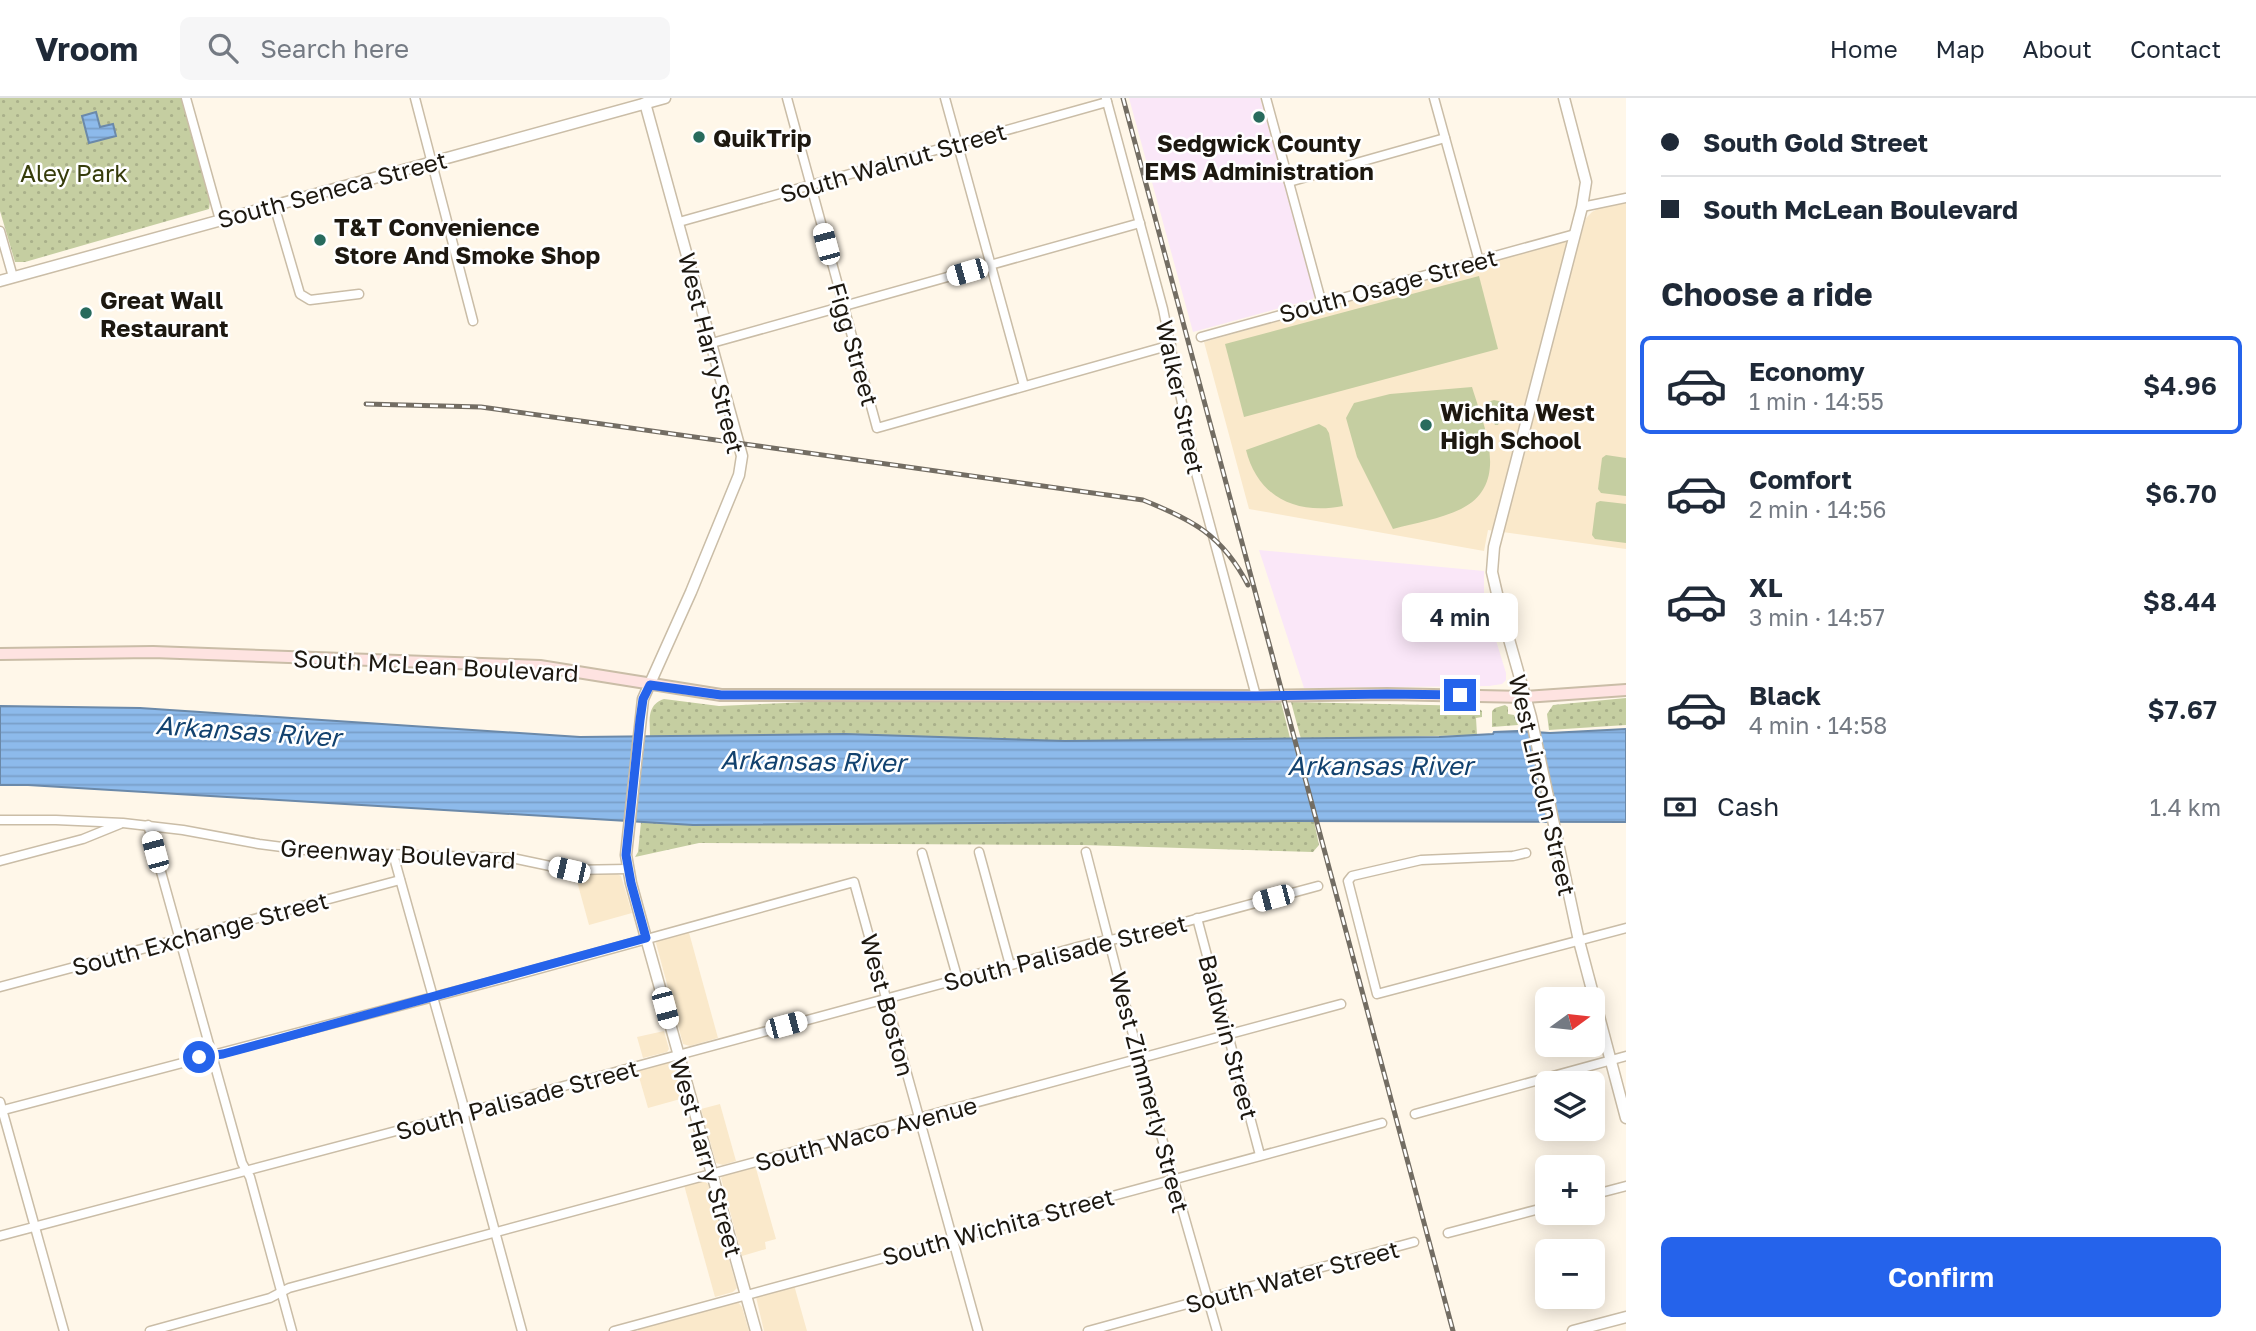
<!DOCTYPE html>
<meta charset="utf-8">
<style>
body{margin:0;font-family:"Golos Text",sans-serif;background:#f6f6f7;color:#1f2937;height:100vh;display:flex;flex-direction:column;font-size:26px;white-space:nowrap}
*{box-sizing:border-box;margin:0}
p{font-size:23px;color:#747a83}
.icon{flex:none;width:38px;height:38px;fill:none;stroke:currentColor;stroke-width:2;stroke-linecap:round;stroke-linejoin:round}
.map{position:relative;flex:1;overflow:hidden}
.drawer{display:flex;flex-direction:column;background:#fff;width:630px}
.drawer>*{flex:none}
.guide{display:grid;align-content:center;height:154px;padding:0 35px;background:#fff}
.needle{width:46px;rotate:75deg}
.fabs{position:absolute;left:1535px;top:889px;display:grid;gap:14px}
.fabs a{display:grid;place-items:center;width:70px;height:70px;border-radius:10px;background:#fff;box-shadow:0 4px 18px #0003;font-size:35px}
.end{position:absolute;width:32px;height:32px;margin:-16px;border:9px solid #2563eb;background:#fff;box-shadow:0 0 0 4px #fff}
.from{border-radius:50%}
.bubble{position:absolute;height:49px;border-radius:10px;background:#fff;box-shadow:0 4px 18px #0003;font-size:23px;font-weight:600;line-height:49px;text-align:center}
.car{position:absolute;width:21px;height:42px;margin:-21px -10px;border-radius:9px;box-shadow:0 0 5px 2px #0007;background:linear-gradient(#fff 24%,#345 0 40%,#fff 0 76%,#345 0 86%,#fff 0)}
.guide b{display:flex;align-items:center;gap:24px;height:66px;font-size:26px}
.guide b+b{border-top:2px solid #e0e1e3}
.guide i{width:18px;height:18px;background:#1f2937}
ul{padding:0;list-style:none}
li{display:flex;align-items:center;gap:21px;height:98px;margin:0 14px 10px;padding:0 21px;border:4px solid transparent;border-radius:10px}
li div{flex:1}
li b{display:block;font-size:26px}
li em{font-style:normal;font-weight:600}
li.active{border-color:#2563eb}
li>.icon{width:63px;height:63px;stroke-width:1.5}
h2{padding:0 35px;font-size:32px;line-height:84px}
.pay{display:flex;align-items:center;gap:18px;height:77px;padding:0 35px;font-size:26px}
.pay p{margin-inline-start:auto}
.primary-button{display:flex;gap:14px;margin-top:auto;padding:14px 35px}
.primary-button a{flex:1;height:80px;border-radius:10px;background:#2563eb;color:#fff;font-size:28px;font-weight:600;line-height:80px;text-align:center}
header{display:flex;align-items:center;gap:42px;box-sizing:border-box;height:98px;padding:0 35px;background:#fff;border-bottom:2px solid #e0e1e3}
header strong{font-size:33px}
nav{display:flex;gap:38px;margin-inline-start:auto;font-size:24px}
.search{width:490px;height:63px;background:#f6f6f7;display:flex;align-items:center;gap:18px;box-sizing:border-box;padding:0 24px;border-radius:10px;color:#747a83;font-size:26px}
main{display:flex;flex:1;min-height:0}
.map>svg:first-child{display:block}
.built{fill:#fae9cb}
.industrial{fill:#fae7f8}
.green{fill:url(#green-dots)}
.pitch{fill:#c5cea1}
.water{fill:url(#water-rules);stroke:#6b89a9;stroke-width:2}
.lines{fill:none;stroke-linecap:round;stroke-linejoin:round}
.minor-casing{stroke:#cabda7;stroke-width:11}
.tertiary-casing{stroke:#cabda7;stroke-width:13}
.secondary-casing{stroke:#cabda7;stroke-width:14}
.minor{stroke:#fff;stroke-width:8}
.tertiary{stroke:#fff;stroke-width:10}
.secondary{stroke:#fee3e1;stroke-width:10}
.rail-casing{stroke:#736d63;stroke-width:5}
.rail{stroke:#fff;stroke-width:2.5;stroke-dasharray:8;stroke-linecap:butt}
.route{stroke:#2563eb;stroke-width:9}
.poi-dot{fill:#286b5d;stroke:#fff;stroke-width:2.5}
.labels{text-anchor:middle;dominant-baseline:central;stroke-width:5;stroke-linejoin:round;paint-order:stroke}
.poi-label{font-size:24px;font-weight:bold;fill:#1d1810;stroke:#fff;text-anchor:start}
.street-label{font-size:24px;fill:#1d1810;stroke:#fff}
.park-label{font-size:24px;fill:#363c0b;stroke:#fff}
.water-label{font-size:26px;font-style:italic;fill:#12426f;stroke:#fff}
</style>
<header>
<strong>Vroom</strong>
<div class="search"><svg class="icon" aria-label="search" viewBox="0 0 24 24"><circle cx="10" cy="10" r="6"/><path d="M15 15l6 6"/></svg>Search here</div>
<nav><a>Home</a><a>Map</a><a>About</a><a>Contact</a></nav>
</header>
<main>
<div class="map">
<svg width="1626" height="1233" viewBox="0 0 1626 1233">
<defs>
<pattern id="green-dots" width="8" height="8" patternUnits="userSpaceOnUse" patternTransform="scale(1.75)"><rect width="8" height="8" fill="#c5cea1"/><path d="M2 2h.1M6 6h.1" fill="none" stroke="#a9b08a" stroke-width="1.8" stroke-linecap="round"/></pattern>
<pattern id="water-rules" width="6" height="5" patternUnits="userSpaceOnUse" patternTransform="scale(1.75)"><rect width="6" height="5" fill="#8dbaeb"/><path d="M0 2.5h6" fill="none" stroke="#799fc8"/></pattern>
</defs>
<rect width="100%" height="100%" fill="#fff7e9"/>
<g class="built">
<path d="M 1626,105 L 1626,451 L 1488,432 L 1484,453 L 1249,411 L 1204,244 L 1581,138 L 1586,120 L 1592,114 L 1601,109 Z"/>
<path d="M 575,776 L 617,776 L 621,778 L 632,815 L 589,827 Z"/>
<path d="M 688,831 L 718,940 L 690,948 L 683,946 L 656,845 L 657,842 Z"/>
<path d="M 664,933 L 669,951 L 667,954 L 643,960 L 637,939 Z"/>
<path d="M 669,964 L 675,968 L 684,1000 L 648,1010 L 637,972 Z"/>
<path d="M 720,1006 L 736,1063 L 723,1067 L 716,1065 L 701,1011 Z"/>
<path d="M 755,1067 L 776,1141 L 765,1144 L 766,1151 L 742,1158 L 721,1080 L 725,1076 Z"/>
<path d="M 703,1082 L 708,1086 L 737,1190 L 733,1194 L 715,1199 L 684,1087 Z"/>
<path d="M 794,1187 L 807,1233 L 764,1233 L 756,1199 L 758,1197 Z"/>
<path d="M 737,1203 L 742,1209 L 749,1233 L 638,1233 L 637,1230 Z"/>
</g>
<g class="industrial">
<path d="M 1129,0 L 1260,0 L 1315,197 L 1313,201 L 1193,234 Z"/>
<path d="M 1259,452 L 1484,473 L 1484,495 L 1487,513 L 1506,575 L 1506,582 L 1502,586 L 1489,588 L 1304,590 Z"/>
</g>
<g class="green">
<path d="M 0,0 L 181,0 L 210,103 L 209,111 L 25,164 L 15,164 L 0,113 Z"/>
<path d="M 1626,600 L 1626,627 L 1549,632 L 1547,616 L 1553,607 Z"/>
<path d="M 664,601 L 719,608 L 856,602 L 1281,604 L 1290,640 L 1065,643 L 845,636 L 650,639 C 650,623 646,607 664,601 Z"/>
<path d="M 1291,604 L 1475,608 L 1482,613 L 1482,619 L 1476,620 L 1477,637 L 1301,641 Z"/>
<path d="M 1505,607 L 1508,609 L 1508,616 L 1514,617 L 1518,627 L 1492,629 L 1492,613 L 1495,610 Z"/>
<path d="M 1314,723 L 1319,747 L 1313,754 L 1083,747 L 699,745 L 635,759 L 638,754 L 641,724 L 693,727 Z"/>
</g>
<g class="pitch">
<path d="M 1479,178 L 1498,251 L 1244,319 L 1225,246 Z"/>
<path d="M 1472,289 C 1484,329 1511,386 1461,411 C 1440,421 1415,425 1393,431 L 1357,359 L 1346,320 L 1354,305 L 1390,296 Z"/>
<path d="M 1494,302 L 1508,305 L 1498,327 L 1495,327 L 1484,305 Z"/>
<path d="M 1319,326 L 1326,330 L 1329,335 L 1343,408 C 1297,417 1258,400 1246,352 Z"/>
<path d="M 1606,357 L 1626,360 L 1626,398 L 1601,395 L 1598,391 L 1602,360 Z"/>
<path d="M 1600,403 L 1626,406 L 1626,445 L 1595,441 L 1592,437 L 1596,405 Z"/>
</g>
<g class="water">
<path d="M 96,14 L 100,29 L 113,26 L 116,38 L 89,45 L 82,18 Z"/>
<path d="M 0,608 L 140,610 L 580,639 L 845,636 L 1065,643 L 1439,639 L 1493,636 L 1494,634 L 1518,633 L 1550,635 L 1626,631 L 1626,724 L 1292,723 L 693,727 L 28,687 L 0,687 Z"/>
</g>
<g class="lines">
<defs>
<g id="minor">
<path d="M 186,0 L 220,122"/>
<path d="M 415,0 L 473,223"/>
<path d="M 787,0 L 877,330 L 1171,247"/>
<path d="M 945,0 L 1024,288"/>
<path d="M 1106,0 L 1163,211 L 1196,375 L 1256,598"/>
<path d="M 1266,0 L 1322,206"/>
<path d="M 1434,0 L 1479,163"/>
<path d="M 1289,84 L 1445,40"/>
<path d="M 274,107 L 300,196 L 310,202 L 359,196"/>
<path d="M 1582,109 L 1626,100"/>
<path d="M 679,124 L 1107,4"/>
<path d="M 0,133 L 13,179"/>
<path d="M 1201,239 L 1575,136"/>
<path d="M 712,245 L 1140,125"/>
<path d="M 0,722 L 56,722 L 123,725 L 183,732 L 259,746 L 321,754 L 512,760 L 569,772 L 628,771"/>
<path d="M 148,727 L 242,1065 L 250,1079 L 292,1233"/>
<path d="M 979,754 L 1010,867"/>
<path d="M 1086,754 L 1139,960 L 1217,1233"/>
<path d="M 922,755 L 958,882"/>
<path d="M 1526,755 L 1513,758 L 1421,762 L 1352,778 L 1348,783 L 1377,896 L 1626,830"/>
<path d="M 393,756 L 463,1006 L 465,1023 L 522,1233"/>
<path d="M 0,763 L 83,741 L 120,726"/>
<path d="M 1197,820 L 1260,1057"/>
<path d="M 0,889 L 400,782"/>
<path d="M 0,1004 L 64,1233"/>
<path d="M 0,1013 L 498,882 L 854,784 L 978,1233"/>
<path d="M 1415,1016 L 1626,958"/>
<path d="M 1592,1097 L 1626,1088"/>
<path d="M 1448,1135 L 1547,1109"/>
<path d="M 0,1138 L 464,1015 L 1092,845 L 1133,838 L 1318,788"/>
<path d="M 150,1233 L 270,1200 L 289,1190 L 1341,906"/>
<path d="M 614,1233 L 1382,1025"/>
<path d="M 1088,1233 L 1414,1144"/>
</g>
<g id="tertiary">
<path d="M 1564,0 L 1586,84 L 1582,109 L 1494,449 L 1492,474 L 1501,513 L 1531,619 L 1579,843 L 1626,1020"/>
<path d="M 645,5 L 742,358 L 739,377 L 691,494 L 643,601 L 626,757 L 631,785 L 646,840 L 756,1233"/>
<path d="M 0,183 L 665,0"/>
<path d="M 1573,1233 L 1626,1219"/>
</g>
<path id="secondary" d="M 0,556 L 153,554 L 540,568 L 721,597 L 1256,598 L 1387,596 L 1525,599 L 1626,592"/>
</defs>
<use href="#minor" class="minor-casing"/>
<use href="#tertiary" class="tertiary-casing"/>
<use href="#secondary" class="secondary-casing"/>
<use href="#minor" class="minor"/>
<use href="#tertiary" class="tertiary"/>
<use href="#secondary" class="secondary"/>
<defs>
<g id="rail">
<path d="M 1123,0 L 1453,1233"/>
<path d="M 366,306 L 481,309 L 1143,402 C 1193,422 1222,437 1248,487"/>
</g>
</defs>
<use href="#rail" class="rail-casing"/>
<use href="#rail" class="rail"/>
</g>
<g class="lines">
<path class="route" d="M 199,959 L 223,956 L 275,942 L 646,840 L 631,785 L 626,757 L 640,622 L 643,601 L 650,587 L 721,597 L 1256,598 L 1387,596 L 1460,597"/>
</g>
<g class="poi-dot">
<circle cx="1259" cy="19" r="7"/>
<circle cx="699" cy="39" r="7"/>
<circle cx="320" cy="142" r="7"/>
<circle cx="86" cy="215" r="7"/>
<circle cx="1426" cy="327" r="7"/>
</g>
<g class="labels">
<g class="poi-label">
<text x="713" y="39">QuikTrip</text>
<text x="1259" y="44" text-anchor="middle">Sedgwick County<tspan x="1259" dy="28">EMS Administration</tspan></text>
<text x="334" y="128">T&amp;T Convenience<tspan x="334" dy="28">Store And Smoke Shop</tspan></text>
<text x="100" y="201">Great Wall<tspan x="100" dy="28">Restaurant</tspan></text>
<text x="1440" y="313">Wichita West<tspan x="1440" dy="28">High School</tspan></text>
</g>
<g class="street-label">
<text transform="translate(893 64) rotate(-16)">South Walnut Street</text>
<text transform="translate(332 91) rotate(-15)">South Seneca Street</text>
<text transform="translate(1388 187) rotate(-15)">South Osage Street</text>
<text transform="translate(854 246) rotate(74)">Figg Street</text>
<text transform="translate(712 255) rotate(76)">West Harry Street</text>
<text transform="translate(1181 299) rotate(78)">Walker Street</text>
<text transform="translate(436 567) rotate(3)">South McLean Boulevard</text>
<text transform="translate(1543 687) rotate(77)">West Lincoln Street</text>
<text transform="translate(398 755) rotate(3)">Greenway Boulevard</text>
<text transform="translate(200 835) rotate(-15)">South Exchange Street</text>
<text transform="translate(1065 854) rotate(-14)">South Palisade Street</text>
<text transform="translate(888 907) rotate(75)">West Boston</text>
<text transform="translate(1229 939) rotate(75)">Baldwin Street</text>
<text transform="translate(1150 994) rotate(75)">West Zimmerly Street</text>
<text transform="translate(517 1001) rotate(-15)">South Palisade Street</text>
<text transform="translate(866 1035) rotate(-15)">South Waco Avenue</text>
<text transform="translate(707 1059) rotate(74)">West Harry Street</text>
<text transform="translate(998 1128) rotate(-15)">South Wichita Street</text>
<text transform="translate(1292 1178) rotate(-15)">South Water Street</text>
</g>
<g class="park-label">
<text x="74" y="74">Aley Park</text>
</g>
<g class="water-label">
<text transform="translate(248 633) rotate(4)">Arkansas River</text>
<text transform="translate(813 663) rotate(1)">Arkansas River</text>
<text x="1380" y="667">Arkansas River</text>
</g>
</g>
</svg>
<div class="fabs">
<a><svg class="needle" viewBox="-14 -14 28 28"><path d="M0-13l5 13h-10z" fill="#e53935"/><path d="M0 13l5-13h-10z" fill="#747a83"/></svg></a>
<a><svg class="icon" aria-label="layers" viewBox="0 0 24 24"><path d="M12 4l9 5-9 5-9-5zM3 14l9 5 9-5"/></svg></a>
<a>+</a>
<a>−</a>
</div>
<i class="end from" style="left:199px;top:959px"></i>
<i class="end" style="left:1460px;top:597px"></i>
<div class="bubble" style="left:1402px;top:495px;width:116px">4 min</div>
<i class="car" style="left:826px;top:146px;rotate:345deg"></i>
<i class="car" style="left:967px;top:174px;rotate:254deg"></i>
<i class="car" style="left:155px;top:754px;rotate:345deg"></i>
<i class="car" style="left:569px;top:772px;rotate:283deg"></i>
<i class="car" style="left:1273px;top:800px;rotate:255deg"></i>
<i class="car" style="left:665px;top:910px;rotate:165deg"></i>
<i class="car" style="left:786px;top:927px;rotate:75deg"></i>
</div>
<section class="drawer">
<div class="guide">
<b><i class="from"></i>South Gold Street</b>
<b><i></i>South McLean Boulevard</b>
</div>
<h2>Choose a ride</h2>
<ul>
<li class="active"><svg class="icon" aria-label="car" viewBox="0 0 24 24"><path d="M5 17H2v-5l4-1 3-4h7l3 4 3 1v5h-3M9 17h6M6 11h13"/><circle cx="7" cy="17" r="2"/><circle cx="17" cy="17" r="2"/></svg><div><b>Economy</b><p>1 min · 14:55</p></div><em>$4.96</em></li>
<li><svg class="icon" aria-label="car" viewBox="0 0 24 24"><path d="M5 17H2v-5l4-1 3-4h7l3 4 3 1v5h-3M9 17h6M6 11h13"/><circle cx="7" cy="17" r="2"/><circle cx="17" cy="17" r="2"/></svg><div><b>Comfort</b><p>2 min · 14:56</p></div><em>$6.70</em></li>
<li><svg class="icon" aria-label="car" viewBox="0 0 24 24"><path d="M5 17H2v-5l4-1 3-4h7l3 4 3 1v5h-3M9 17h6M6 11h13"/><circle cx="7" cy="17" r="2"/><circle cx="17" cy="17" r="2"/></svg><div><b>XL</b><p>3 min · 14:57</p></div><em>$8.44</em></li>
<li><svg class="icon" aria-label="car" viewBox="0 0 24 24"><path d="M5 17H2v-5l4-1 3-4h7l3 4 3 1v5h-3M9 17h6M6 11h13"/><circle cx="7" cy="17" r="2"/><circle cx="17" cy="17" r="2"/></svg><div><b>Black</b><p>4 min · 14:58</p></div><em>$7.67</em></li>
</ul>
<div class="pay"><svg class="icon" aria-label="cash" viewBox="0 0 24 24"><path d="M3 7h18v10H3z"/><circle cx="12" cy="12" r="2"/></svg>Cash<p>1.4 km</p></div>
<div class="primary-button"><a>Confirm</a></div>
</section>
</main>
